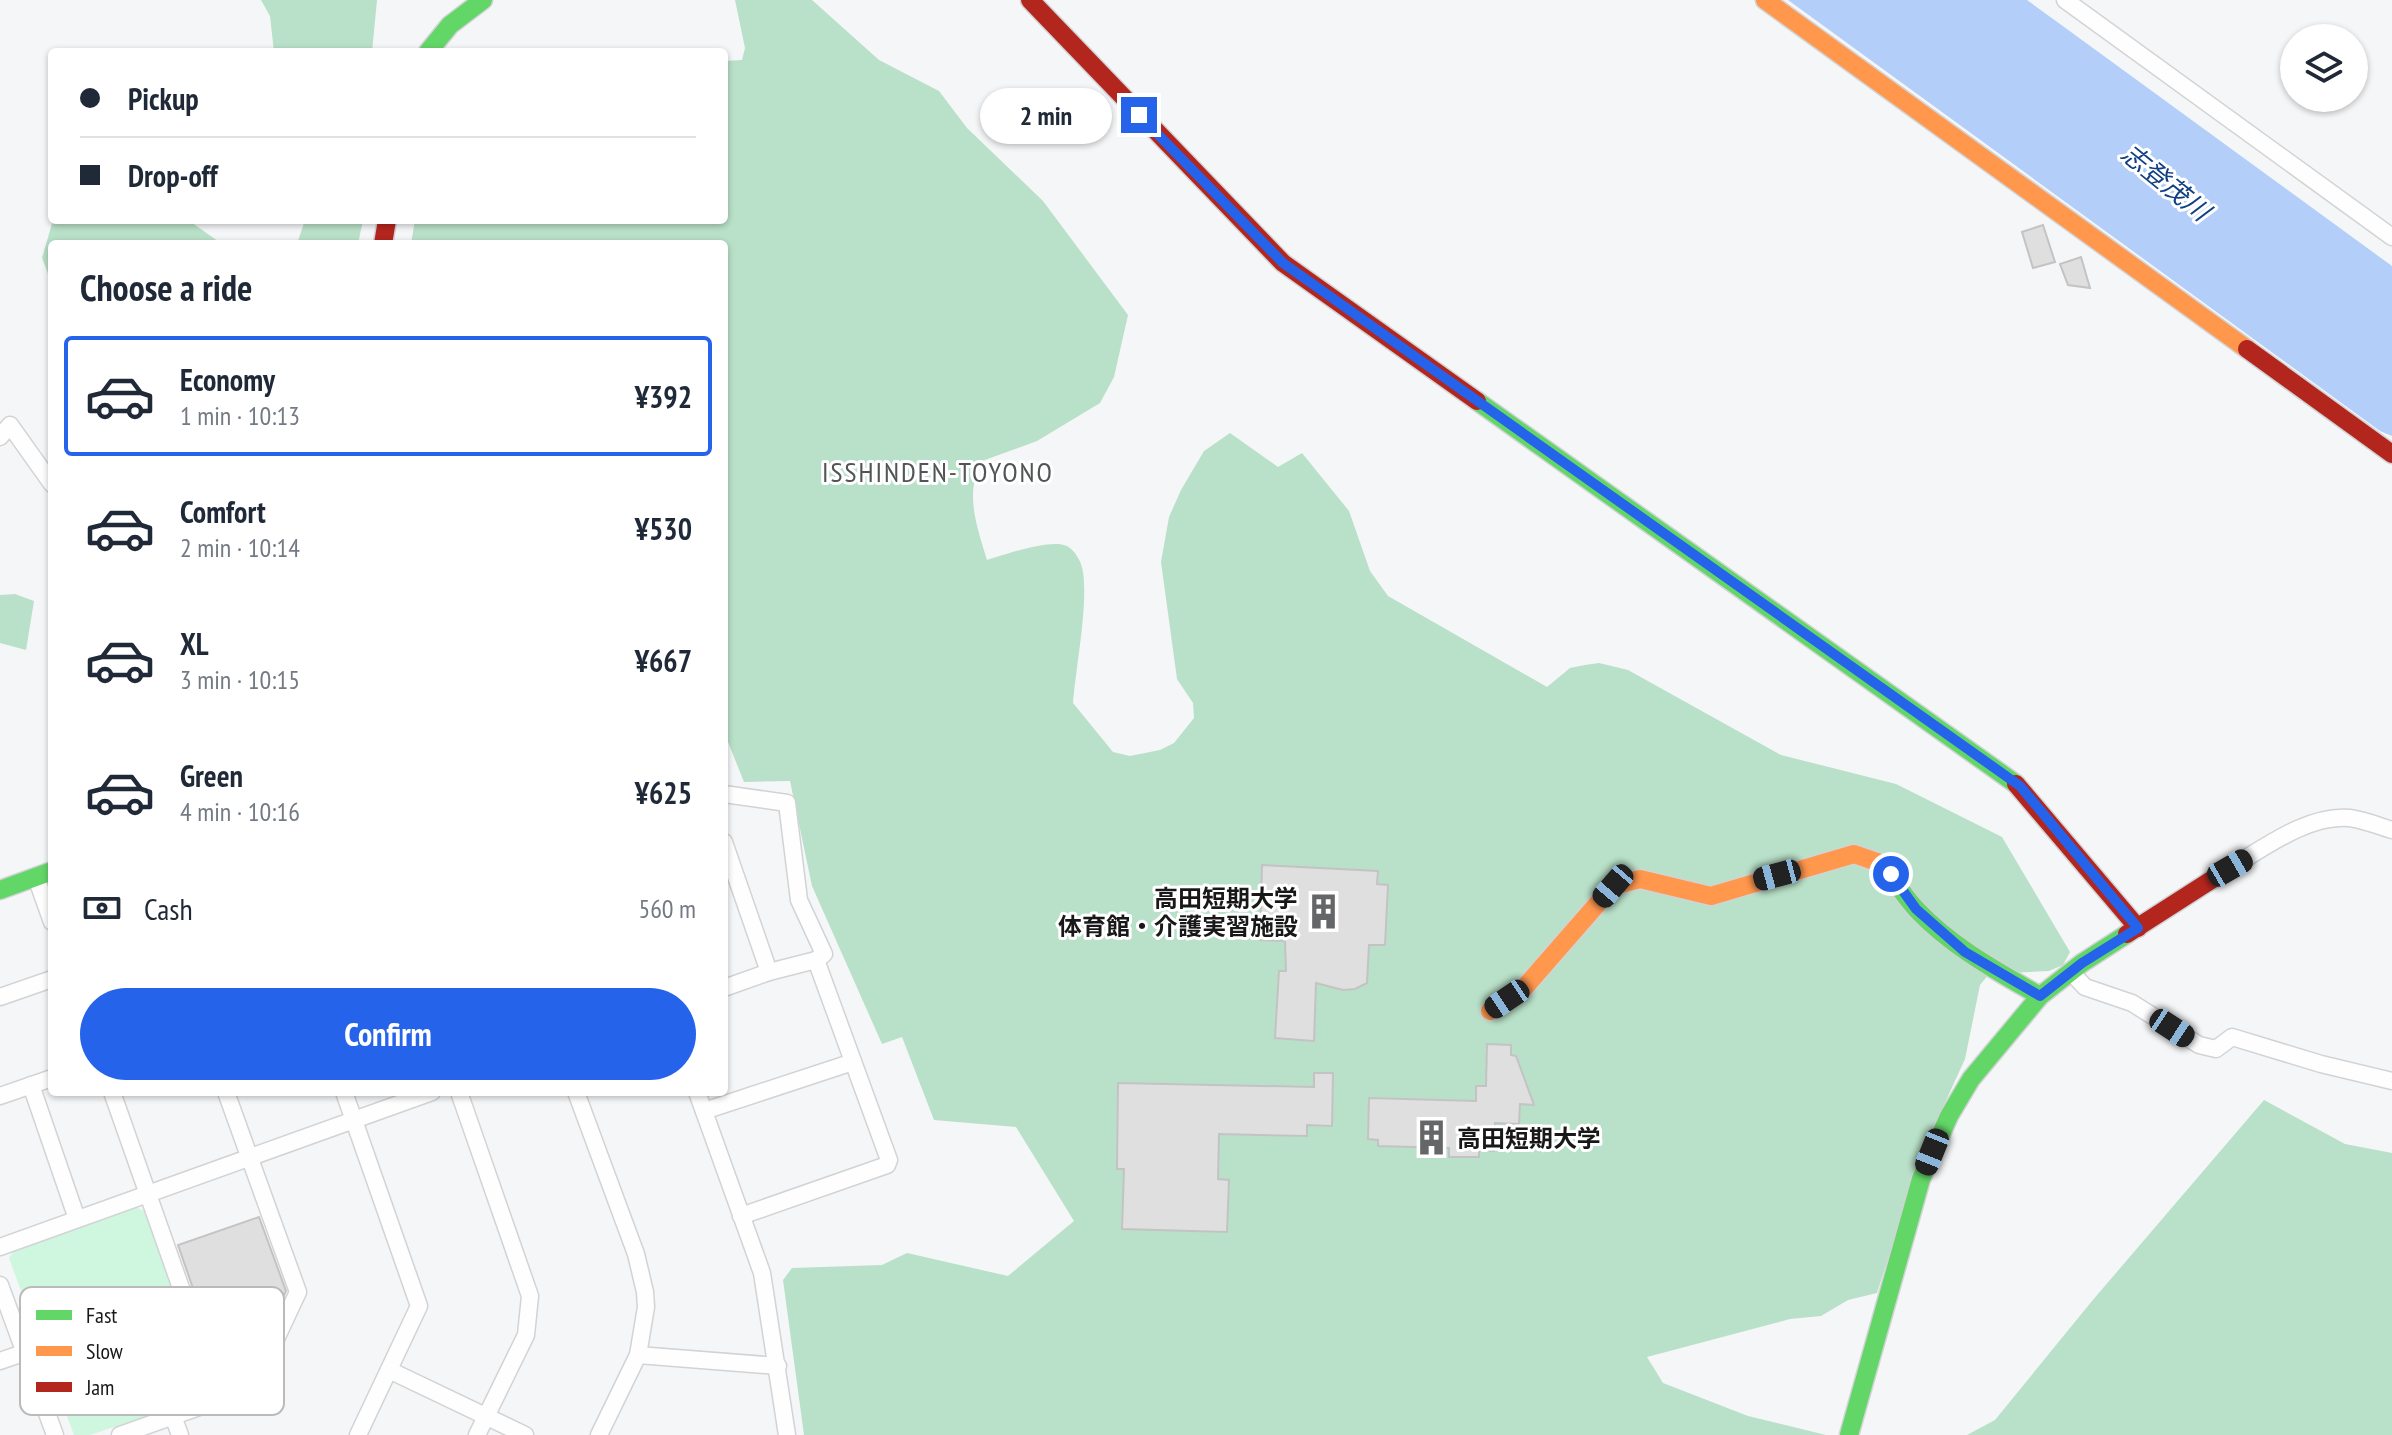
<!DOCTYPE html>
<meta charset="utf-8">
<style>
body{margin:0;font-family:"PT Sans Narrow","Noto Sans JP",sans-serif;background:#f6f6f7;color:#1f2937;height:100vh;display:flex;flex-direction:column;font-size:30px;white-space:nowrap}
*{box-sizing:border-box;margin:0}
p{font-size:26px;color:#747a83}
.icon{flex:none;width:44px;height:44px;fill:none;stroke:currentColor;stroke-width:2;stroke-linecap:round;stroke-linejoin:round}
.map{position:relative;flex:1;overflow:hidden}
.details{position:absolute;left:48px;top:240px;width:680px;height:856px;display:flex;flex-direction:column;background:#fff;border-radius:8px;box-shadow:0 2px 6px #0004}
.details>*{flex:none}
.hud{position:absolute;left:48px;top:48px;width:680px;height:176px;border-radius:8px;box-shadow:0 2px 6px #0004;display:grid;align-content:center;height:176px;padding:0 32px;background:#fff}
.buttons{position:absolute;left:2280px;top:24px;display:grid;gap:16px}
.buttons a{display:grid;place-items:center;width:88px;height:88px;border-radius:50%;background:#fff;box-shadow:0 2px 6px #0004;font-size:40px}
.end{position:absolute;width:36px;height:36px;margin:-18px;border:10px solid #2563eb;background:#fff;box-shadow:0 0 0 4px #fff}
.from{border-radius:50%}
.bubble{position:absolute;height:56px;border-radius:28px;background:#fff;box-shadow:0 2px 6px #0004;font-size:26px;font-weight:700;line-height:56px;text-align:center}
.car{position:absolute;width:24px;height:48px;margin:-24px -12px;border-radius:10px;box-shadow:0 0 6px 2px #0007;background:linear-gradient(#222 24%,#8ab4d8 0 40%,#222 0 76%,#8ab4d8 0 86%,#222 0)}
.hud b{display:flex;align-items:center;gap:28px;height:76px;font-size:30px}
.hud b+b{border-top:2px solid #e0e1e3}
.hud i{width:20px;height:20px;background:#1f2937}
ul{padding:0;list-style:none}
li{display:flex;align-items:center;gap:24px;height:120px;margin:0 16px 12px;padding:0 16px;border:4px solid transparent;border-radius:8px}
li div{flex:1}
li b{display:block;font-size:30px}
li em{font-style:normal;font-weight:700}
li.selected{border-color:#2563eb}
li>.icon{width:72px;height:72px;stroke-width:1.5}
h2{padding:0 32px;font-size:36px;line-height:96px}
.pay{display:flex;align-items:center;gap:20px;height:88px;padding:0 32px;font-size:30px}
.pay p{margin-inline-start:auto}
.primary-button{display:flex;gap:16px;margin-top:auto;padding:16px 32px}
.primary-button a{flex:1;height:92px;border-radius:48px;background:#2563eb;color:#fff;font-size:32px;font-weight:700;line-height:92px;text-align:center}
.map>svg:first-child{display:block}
.green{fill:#cff6de}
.forest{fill:#b9e0c8}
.water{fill:#b2cef9}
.building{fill:#dfdfe0;stroke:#c4c3c4;stroke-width:2}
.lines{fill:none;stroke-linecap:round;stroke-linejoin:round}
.street-casing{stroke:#d2d3d5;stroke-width:19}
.fast-casing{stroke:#d2d3d5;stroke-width:21}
.slow-casing{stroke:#d2d3d5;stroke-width:21}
.jam-casing{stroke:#d2d3d5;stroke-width:21}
.street{stroke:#fefefe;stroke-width:16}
.fast{stroke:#63d668;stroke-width:18}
.slow{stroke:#ff974d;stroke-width:18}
.jam{stroke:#b3261e;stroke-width:18}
.route{stroke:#2563eb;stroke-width:10}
.labels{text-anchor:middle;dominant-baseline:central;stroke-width:6;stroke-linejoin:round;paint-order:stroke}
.poi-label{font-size:24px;font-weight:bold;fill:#181819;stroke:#fff;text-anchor:end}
.water-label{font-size:26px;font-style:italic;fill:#113f84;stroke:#fff}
.quarter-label{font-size:28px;letter-spacing:2px;fill:#525456;stroke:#fff}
.key{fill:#fff;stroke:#bababa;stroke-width:2}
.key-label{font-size:22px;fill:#181819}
</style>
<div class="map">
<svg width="2392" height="1435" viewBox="0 0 2392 1435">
<rect width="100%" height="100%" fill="#f5f6f8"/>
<path class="green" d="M 136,1207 L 144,1211 L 208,1386 L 204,1397 L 90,1435 L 74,1435 L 9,1258 L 15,1250 Z"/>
<g class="forest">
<path d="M 261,0 L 377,0 L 372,52 L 274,52 L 270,16 Z"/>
<path d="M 735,0 L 812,0 L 879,60 L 939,91 L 967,128 L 1043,201 L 1128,315 L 1114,377 L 1100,403 L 1037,441 L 982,461 C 964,493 977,527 987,560 C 1004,555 1051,538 1067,546 C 1075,550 1082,563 1083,572 C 1088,607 1076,666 1073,703 L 1113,752 L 1130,756 L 1160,750 L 1174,743 L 1194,718 L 1193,703 L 1177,679 L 1161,562 L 1169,517 L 1181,490 L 1204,451 L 1230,433 L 1278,467 L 1302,453 L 1349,511 L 1370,571 L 1388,596 L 1547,687 L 1570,668 L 1585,665 L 1599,663 L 1628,670 L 1781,755 L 1896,784 L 2002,837 L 2070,952 L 2063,965 L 2049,971 L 1989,974 L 1980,985 L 1965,1059 L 1921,1155 L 1877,1293 L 1848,1300 L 1821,1316 L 1790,1319 L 1647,1357 L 1663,1383 L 1748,1416 L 1826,1435 L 804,1435 L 783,1280 L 792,1268 L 882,1265 L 907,1253 L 1008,1276 L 1074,1221 L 1016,1127 L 934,1120 L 902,1037 L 882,1044 L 812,886 L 790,781 L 744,782 L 724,732 L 724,244 L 411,244 L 415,220 L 724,220 L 724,61 L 742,60 L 745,48 Z"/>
<path d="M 53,220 L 188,220 L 222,244 L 52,244 L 52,284 L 42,258 Z"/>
<path d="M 305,220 L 363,220 L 358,244 L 297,244 Z"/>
<path d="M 15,594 L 34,601 L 26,650 L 0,643 L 0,595 Z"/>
<path d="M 2264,1100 L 2345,1144 L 2392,1153 L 2392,1435 L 1967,1435 L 1995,1420 L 2092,1301 Z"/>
</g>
<path class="water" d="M 1788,0 L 2027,0 L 2060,24 L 2392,266 L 2392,436 L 2380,431 Z"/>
<g class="building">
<path d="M 2043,225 L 2055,262 L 2033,268 L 2022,232 Z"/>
<path d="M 2081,257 L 2090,288 L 2068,285 L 2060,264 Z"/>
<path d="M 1262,865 L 1378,871 L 1377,884 L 1388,885 L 1385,945 L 1369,945 L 1367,983 L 1355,989 L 1343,990 L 1316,983 L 1314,1041 L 1275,1038 L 1279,971 L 1286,971 L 1285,941 L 1260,940 Z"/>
<path d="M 1487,1044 L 1511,1045 L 1511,1055 L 1516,1056 L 1534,1105 L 1520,1104 L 1519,1124 L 1495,1123 L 1494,1151 L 1479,1150 L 1479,1157 L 1449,1157 L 1449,1148 L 1378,1146 L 1378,1140 L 1368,1139 L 1369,1098 L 1476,1101 L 1476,1086 L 1486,1086 Z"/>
<path d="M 1314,1073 L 1333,1073 L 1332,1126 L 1307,1125 L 1307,1136 L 1219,1134 L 1218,1179 L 1229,1180 L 1227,1232 L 1122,1229 L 1124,1169 L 1117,1169 L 1118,1083 L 1314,1087 Z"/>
<path d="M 259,1217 L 286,1291 L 245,1379 L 229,1385 L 226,1384 L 178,1245 Z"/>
</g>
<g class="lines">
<defs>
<g id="street">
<path d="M 2065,0 L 2392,237"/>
<path d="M 0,437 L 10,425 L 52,484"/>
<path d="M 724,794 L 787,803 L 799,900 L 824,954 L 816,960 L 769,972 L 724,988"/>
<path d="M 724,842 L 769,972"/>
<path d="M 2230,868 C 2264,848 2308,814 2350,818 C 2364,820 2379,826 2392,830"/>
<path d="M 36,877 L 52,922"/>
<path d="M 2071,972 L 2085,987 L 2132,1003 L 2199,1045 L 2216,1049 L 2232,1037 L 2321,1064 L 2392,1081"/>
<path d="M 0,997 L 52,979"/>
<path d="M 31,1085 L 77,1219"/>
<path d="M 112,1092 L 220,1399"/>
<path d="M 344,1092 L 419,1306 L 358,1435"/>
<path d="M 459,1092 L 530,1296 L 526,1335 L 477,1435"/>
<path d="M 576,1092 L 636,1254 L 645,1292 L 646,1307 L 638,1355 L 599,1435"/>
<path d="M 697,1092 L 762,1273 L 787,1435"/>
<path d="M 0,1096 L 52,1078"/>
<path d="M 704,1111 L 853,1062"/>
<path d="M 741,1216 L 887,1165 L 889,1160 L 816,960"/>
<path d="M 0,1247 L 432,1092"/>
<path d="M 0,1285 L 55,1435"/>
<path d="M 638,1355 L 778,1366"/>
<path d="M 0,1361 L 26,1352"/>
<path d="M 389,1370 L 525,1435"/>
<path d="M 173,1416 L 180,1435"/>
<path d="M 120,1435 L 253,1388 L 298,1292 L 226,1092"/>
</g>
<g id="fast">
<path d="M 428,52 L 450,25 L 483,0"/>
<path d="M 1477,401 L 2016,784"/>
<path d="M 1877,862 C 1893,876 1902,894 1917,910 C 1952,947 1997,971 2040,996"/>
<path d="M 0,890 L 52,871"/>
<path d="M 1849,1435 L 1921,1179 L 1949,1116 L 1971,1079 L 2040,996 L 2082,963 L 2127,934"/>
</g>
<g id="slow">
<path d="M 1765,0 L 2247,349"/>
<path d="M 1490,1011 L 1524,988 L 1613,886 L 1640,879 L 1711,896 L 1854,854 L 1877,862"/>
</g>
<g id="jam">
<path d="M 1030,0 L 1283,263 L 1477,401"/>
<path d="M 383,244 L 387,220"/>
<path d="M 2247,349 L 2392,454"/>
<path d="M 2016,784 L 2138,928"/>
<path d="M 2127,934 L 2230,868"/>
</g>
</defs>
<use href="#street" class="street-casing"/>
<use href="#fast" class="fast-casing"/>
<use href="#slow" class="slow-casing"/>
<use href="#jam" class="jam-casing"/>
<use href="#street" class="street"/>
<use href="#fast" class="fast"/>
<use href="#slow" class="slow"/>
<use href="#jam" class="jam"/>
</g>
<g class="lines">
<path class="route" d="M 1139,115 L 1283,263 L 2020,786 L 2138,928 L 2082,963 L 2040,996 L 1965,952 L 1916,909 L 1891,874"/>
</g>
<defs>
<symbol id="building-bare" viewBox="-9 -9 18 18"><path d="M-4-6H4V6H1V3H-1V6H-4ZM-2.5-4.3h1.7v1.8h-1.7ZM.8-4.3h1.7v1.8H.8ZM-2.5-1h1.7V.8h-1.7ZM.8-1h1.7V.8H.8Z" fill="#656667" stroke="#fff" stroke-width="2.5" paint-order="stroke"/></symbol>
</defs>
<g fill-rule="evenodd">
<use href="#building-bare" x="1298" y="886" width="51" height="51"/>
<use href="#building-bare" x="1406" y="1112" width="51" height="51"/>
</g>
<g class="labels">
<g class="poi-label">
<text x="1298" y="898">高田短期大学<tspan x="1298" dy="28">体育館・介護実習施設</tspan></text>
<text x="1457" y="1138" text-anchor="start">高田短期大学</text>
</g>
<g class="water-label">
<text transform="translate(2166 182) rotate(39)">志登茂川</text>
</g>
<g class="quarter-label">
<text x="938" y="471">ISSHINDEN-TOYONO</text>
</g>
</g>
<rect x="20" y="1287" width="264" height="128" rx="12" class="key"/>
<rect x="36" y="1310" width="36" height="10" fill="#63d668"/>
<rect x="36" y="1346" width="36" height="10" fill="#ff974d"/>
<rect x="36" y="1382" width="36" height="10" fill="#b3261e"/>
<g class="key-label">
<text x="86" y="1323">Fast</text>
<text x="86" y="1359">Slow</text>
<text x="86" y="1395">Jam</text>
</g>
</svg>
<div class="buttons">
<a><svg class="icon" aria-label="layers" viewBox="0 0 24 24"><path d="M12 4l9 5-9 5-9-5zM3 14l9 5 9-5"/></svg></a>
</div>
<i class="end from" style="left:1891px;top:874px"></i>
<i class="end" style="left:1139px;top:115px"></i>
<div class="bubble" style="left:980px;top:88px;width:132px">2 min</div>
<i class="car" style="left:2230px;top:868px;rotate:60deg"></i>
<i class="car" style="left:1777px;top:875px;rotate:255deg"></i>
<i class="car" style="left:1613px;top:886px;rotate:221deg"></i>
<i class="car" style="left:1507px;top:999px;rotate:236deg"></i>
<i class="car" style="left:2172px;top:1028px;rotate:123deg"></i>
<i class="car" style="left:1932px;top:1152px;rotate:202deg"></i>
<div class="hud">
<b><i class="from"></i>Pickup</b>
<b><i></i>Drop-off</b>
</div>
<section class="details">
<h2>Choose a ride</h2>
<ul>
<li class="selected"><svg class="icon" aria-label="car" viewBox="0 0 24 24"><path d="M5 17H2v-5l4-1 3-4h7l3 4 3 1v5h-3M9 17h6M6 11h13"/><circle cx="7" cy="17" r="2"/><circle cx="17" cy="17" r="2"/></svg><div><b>Economy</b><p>1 min · 10:13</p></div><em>¥392</em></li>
<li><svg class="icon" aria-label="car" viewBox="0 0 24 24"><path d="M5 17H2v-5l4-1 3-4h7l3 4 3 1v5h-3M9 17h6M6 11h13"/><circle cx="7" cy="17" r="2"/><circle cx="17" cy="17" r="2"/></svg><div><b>Comfort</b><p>2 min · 10:14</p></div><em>¥530</em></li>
<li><svg class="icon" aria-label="car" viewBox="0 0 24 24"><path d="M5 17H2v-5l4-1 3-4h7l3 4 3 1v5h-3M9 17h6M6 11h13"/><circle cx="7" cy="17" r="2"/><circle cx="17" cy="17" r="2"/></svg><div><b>XL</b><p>3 min · 10:15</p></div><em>¥667</em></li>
<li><svg class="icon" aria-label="car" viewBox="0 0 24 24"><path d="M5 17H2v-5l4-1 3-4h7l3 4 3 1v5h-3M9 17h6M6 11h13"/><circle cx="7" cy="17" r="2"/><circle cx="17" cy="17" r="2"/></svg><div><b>Green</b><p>4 min · 10:16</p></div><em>¥625</em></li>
</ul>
<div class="pay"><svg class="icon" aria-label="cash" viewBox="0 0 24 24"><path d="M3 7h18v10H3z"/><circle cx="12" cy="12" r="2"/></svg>Cash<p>560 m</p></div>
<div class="primary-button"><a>Confirm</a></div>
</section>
</div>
